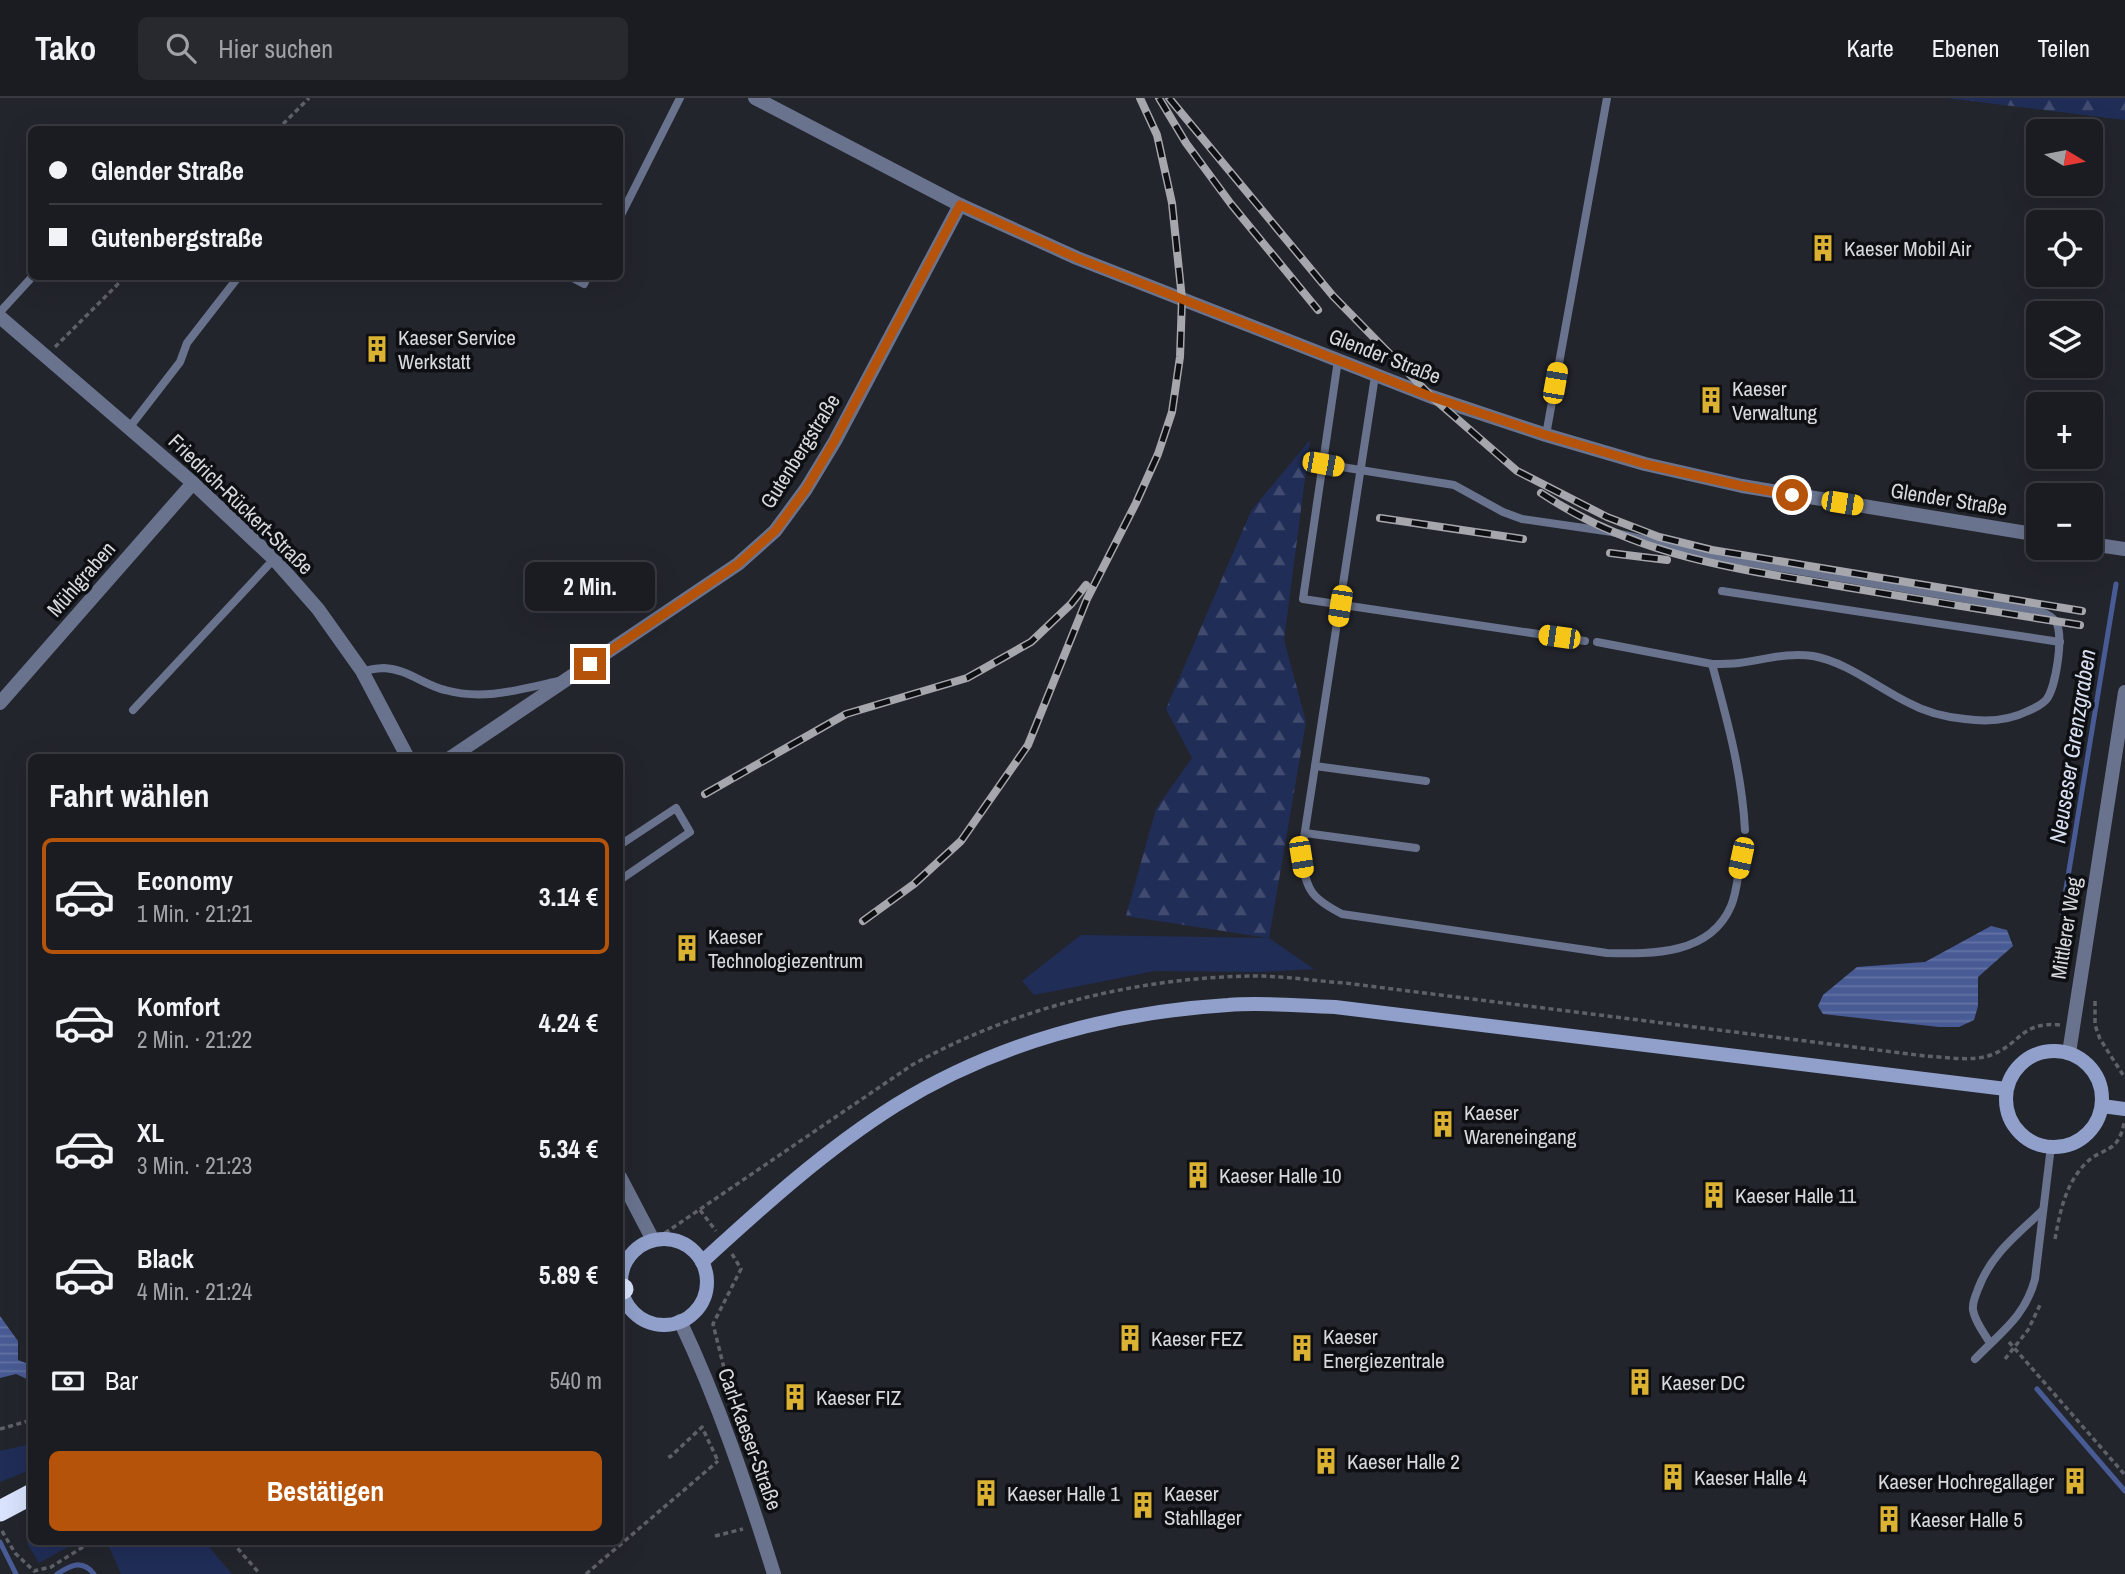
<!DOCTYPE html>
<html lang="de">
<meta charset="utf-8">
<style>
body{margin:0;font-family:"Archivo Narrow",sans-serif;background:#27292f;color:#f1f3f6;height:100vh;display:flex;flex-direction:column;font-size:26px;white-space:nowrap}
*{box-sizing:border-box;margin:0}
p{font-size:23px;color:#9fa1a5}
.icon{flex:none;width:38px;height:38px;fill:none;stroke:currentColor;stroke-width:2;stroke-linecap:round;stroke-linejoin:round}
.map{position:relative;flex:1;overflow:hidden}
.drawer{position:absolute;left:28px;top:656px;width:595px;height:791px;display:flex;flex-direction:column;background:#1a1c22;border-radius:10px;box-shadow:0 7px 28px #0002,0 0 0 2px #383a40}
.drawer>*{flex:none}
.top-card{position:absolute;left:28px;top:28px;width:595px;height:154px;border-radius:10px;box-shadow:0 7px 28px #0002,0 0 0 2px #383a40;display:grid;align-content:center;height:154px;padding:0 21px;background:#1a1c22}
.needle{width:46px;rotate:100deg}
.fabs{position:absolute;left:2026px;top:21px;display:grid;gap:14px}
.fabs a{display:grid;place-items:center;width:77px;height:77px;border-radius:10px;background:#1a1c22;box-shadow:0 7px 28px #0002,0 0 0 2px #383a40;font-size:35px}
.end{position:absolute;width:32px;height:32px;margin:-16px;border:9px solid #b45309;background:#fff;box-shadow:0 0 0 4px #fff}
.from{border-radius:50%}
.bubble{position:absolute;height:49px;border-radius:10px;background:#1a1c22;box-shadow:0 7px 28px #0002,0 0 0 2px #383a40;font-size:23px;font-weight:700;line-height:49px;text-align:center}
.car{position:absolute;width:21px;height:42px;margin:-21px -10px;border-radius:9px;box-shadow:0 0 5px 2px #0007;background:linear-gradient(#f5c518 24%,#345 0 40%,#f5c518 0 76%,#345 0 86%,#f5c518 0)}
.top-card b{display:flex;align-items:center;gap:24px;height:66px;font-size:26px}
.top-card b+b{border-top:2px solid #383a40}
.top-card i{width:18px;height:18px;background:#f1f3f6}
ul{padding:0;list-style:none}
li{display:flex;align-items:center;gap:21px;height:116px;margin:0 14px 10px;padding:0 7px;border:4px solid transparent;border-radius:10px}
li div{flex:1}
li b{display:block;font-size:26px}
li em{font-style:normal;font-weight:700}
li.active{border-color:#b45309}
li>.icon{width:63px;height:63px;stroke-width:1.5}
h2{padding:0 21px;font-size:32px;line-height:84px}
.pay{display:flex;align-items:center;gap:18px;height:77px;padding:0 21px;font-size:26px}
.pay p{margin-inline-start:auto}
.cta{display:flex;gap:14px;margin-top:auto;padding:14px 21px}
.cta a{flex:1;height:80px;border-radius:10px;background:#b45309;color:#fff;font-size:28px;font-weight:700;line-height:80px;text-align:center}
header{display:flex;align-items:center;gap:42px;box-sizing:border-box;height:98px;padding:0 35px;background:#1a1c22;border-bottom:2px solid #383a40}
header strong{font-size:33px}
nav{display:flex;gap:38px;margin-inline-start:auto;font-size:24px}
.search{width:490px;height:63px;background:#27292f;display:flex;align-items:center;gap:18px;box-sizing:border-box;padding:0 24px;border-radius:10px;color:#9fa1a5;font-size:26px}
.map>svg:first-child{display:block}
.green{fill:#202d57}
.forest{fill:url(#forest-firs)}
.water{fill:url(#water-rules)}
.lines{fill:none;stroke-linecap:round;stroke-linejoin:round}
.stream{stroke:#495b95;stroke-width:5}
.path{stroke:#5f6168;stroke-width:3.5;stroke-dasharray:5 3.5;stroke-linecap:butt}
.lane{stroke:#6a738e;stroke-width:8}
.street{stroke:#6a738e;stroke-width:14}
.secondary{stroke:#90a0ca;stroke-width:14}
.highway{stroke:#d9e3fd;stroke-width:21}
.rail-casing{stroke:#a5a7ad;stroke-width:8}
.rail{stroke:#0d0f12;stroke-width:5;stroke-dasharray:16;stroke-linecap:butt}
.route{stroke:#b45309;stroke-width:9}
.labels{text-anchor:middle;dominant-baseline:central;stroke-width:7;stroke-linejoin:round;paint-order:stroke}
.poi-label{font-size:21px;fill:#d7d9de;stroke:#0d0f12;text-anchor:start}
.street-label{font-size:21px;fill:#d7d9de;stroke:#0d0f12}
.water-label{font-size:23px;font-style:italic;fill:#dae0f2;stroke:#0d0f12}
</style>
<header>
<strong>Tako</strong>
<div class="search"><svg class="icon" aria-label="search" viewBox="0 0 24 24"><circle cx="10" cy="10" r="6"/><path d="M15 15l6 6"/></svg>Hier suchen</div>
<nav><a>Karte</a><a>Ebenen</a><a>Teilen</a></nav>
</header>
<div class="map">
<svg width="2125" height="1476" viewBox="0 0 2125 1476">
<defs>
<pattern id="forest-firs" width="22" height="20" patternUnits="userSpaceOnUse" patternTransform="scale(1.75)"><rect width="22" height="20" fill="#202d57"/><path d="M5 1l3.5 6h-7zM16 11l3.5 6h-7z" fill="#404b6f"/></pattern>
<pattern id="water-rules" width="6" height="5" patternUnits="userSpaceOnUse" patternTransform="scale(1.75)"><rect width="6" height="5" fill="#495b95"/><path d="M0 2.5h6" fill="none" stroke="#6272a3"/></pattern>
</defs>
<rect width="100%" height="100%" fill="#23252d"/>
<g class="green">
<path d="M 1081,837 L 1269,840 L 1314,871 L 1260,874 L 1155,873 L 1034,897 L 1022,883 Z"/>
<path d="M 31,1346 L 31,1372 L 0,1384 L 0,1353 Z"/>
<path d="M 32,1443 L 32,1444 L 77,1444 L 39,1465 L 27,1445 Z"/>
<path d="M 120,1444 L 205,1444 L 232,1476 L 121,1476 L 109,1449 Z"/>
</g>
<g class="forest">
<path d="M 1947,0 L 2125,0 L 2125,22 Z"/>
<path d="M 1310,342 L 1284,542 L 1306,624 L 1269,840 L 1126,818 L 1156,711 L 1192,660 L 1166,611 L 1251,413 Z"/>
</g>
<g class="water">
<path d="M 1991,828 L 2007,832 L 2013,848 L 1978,879 L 1978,908 L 1974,922 L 1959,929 L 1939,929 L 1823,916 L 1818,908 L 1823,897 L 1857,869 L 1925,864 Z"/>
<path d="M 0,1218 L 18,1243 L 18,1262 L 31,1267 L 31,1294 L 26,1294 L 27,1281 L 16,1276 L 0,1280 Z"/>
</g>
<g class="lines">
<g class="stream">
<path d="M 2062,815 L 2116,486"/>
<path d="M 2037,1291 L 2125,1393"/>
<path d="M 0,1444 L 16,1476"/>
<path d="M 57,1476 C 71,1467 82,1461 94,1476"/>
</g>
<g class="path">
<path d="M 277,32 L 309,0"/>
<path d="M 55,249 L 126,178"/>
<path d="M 2095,903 L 2095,927 L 2100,941 L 2125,980"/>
<path d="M 700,1112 L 716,1133"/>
<path d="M 665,1135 L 912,967 C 1014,910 1138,879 1255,878 C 1285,878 1315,883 1345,885 L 1925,958 C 1946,959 1972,964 1991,957 C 2021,946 2021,923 2060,927"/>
<path d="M 2055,1141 C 2060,1114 2065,1087 2085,1066 C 2102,1048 2118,1057 2124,1025"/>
<path d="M 2009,1244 L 2125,1377"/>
<path d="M 2005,1261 L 2028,1232 L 2040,1207"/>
<path d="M 719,1276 L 724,1270 L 713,1226 L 741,1171 L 732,1156"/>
<path d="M 0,1331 L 32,1322"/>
<path d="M 669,1357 L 670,1359 L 702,1329 L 717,1361"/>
<path d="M 2,1433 L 15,1455 L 34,1473 L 51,1469 L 91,1444"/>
<path d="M 715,1438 L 743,1431"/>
<path d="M 232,1444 L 260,1476"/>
<path d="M 586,1476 L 718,1363"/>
</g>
<g class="lane">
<path d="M 620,119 L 680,0"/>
<path d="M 569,178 L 584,186 L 588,178"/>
<path d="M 0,214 L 33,178"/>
<path d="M 1338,262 L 1303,501 L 1585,543"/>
<path d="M 1375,278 L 1301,759 C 1307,793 1311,800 1342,816 L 1607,855 C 1653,856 1710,857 1731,808 C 1737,794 1738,776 1741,760"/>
<path d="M 129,330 L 180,264 L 187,245 L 239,178"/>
<path d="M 1546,337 L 1607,0"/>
<path d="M 1323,366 L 1454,387 L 1503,414 L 1522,421 L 1612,434 L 1716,459 L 2039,513 C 2045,515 2052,518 2056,524 C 2064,537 2056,590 2046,602 C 2042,606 2033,611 2028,613 C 2008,623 1987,624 1965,621 C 1945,619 1927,615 1909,605 C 1878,590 1847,564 1813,558 C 1787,554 1764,562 1739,565 C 1730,566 1721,566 1712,566 C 1727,621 1742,675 1745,732"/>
<path d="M 1722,493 L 2060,544"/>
<path d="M 1597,544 L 1712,566"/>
<path d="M 362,573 C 369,572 377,570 384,570 C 407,571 424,587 445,592 C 484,603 521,591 559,583"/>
<path d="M 133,612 L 274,461"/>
<path d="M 1315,668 L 1426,683"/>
<path d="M 1305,735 L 1416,750"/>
<path d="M 620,747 L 676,710 L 690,734 L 620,782"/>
<path d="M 1990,1245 C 1984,1235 1975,1224 1973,1212 C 1972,1204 1976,1197 1978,1191 C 1991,1156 2017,1137 2043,1112"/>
<path d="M 1975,1261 C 2001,1234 2025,1219 2035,1181 L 2051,1048"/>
</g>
<g class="street">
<path d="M 755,0 L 960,107 L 1077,160 L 1432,299 L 1546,337 L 1645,366 L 1742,388 L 2039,437"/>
<path d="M 0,219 L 193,385 L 274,461 L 318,511 L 362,573 L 408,660"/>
<path d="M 2091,446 L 2125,451"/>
<path d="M 0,605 L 193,385"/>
<path d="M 450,660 L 738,466 L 775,433 L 806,391 L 835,343 L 960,107"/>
<path d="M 2069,955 L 2125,594"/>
<path d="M 620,1079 L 653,1142"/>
<path d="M 680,1223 C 719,1305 747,1390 774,1476"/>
</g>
<g class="secondary">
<circle cx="2054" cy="1001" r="48"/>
<path d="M 2102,1008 L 2125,1011"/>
<circle cx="664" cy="1184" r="43"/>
<path d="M 702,1164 C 763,1108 826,1051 896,1007 C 996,945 1112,914 1228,907 C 1264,904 1299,908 1335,909 L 2006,991"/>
</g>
<g class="highway">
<path d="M 620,1192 L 623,1191"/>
<path d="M 0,1413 L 32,1396"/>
</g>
<defs>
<g id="rail">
<path d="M 1159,0 L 1186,45 L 1231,106 L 1318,212"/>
<path d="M 1169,0 L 1333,198 L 1432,299 L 1517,373 L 1607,419 L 1659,439 L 1712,452 L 2082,513"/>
<path d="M 1541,395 C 1635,457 1725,469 1833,487 C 1915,501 1998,514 2080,527"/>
<path d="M 1380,420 L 1523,441"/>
<path d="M 1610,455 L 1667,462"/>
<path d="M 705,696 L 846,616 L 967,580 L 1031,544 L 1071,506 L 1086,487"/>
<path d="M 863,823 L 914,786 L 961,743 L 1028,647 L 1087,501 L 1136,405 L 1158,356 L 1172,314 L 1180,259 L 1182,201 L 1172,105 L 1157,37 L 1140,0"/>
</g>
</defs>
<use href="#rail" class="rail-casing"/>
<use href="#rail" class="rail"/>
</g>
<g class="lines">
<path class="route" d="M 590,566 L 738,466 L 775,433 L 806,391 L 835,342 L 960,107 L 1077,160 L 1432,299 L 1546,337 L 1645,366 L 1742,388 L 1792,397"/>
</g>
<defs>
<symbol id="building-bare" viewBox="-9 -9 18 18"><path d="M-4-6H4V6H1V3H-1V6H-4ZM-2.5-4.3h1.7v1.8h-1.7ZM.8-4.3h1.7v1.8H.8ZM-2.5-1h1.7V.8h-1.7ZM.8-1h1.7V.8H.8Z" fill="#dcb233" stroke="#0d0f12" stroke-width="2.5" paint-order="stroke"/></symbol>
</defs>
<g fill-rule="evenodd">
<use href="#building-bare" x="1804" y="131" width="38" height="38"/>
<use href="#building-bare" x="358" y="232" width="38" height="38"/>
<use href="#building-bare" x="1692" y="283" width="38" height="38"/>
<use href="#building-bare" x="668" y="831" width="38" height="38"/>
<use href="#building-bare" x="1424" y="1007" width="38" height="38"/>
<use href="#building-bare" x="1179" y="1058" width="38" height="38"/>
<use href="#building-bare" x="1695" y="1078" width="38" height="38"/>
<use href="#building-bare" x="1111" y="1221" width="38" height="38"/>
<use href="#building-bare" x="1283" y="1231" width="38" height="38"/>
<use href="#building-bare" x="1621" y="1265" width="38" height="38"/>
<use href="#building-bare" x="776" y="1280" width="38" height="38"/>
<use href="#building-bare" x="1307" y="1344" width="38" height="38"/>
<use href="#building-bare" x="1654" y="1360" width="38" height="38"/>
<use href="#building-bare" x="2056" y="1364" width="38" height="38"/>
<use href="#building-bare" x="967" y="1376" width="38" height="38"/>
<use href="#building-bare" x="1124" y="1388" width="38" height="38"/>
<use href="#building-bare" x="1870" y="1402" width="38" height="38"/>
</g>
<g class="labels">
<g class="poi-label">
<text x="1844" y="150">Kaeser Mobil Air</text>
<text x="398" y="239">Kaeser Service<tspan x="398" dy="24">Werkstatt</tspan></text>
<text x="1732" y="290">Kaeser<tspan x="1732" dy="24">Verwaltung</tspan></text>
<text x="708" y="838">Kaeser<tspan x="708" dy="24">Technologiezentrum</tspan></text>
<text x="1464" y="1014">Kaeser<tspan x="1464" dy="24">Wareneingang</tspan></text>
<text x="1219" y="1077">Kaeser Halle 10</text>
<text x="1735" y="1097">Kaeser Halle 11</text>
<text x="1323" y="1238">Kaeser<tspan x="1323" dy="24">Energiezentrale</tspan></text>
<text x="1151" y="1240">Kaeser FEZ</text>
<text x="1661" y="1284">Kaeser DC</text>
<text x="816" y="1299">Kaeser FIZ</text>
<text x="1347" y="1363">Kaeser Halle 2</text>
<text x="1694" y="1379">Kaeser Halle 4</text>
<text x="2054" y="1383" text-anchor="end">Kaeser Hochregallager</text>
<text x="1007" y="1395">Kaeser Halle 1</text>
<text x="1164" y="1395">Kaeser<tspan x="1164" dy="24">Stahllager</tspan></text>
<text x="1910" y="1421">Kaeser Halle 5</text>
</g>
<g class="street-label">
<text transform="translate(1385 258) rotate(21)">Glender Straße</text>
<text transform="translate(800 353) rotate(-58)">Gutenbergstraße</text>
<text transform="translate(1949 401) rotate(9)">Glender Straße</text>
<text transform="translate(241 406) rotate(44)">Friedrich-Rückert-Straße</text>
<text transform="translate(81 481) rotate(-49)">Mühlgraben</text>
<text transform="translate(2066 830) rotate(-81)">Mittlerer Weg</text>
<text transform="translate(750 1341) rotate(70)">Carl-Kaeser-Straße</text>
</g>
<g class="water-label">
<text transform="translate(2072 648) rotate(-81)">Neuseser Grenzgraben</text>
</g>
</g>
</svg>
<div class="fabs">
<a><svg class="needle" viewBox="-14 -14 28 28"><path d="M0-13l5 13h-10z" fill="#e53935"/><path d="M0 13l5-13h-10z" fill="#9fa1a5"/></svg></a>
<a><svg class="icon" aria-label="locate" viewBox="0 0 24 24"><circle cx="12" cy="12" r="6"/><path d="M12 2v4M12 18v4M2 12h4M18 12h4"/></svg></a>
<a><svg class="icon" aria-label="layers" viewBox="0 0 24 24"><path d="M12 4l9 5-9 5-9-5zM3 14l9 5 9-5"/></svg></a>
<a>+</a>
<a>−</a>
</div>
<i class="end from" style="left:1792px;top:397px"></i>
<i class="end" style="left:590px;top:566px"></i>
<div class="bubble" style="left:525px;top:464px;width:130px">2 Min.</div>
<i class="car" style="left:1555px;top:285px;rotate:10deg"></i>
<i class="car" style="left:1323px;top:366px;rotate:100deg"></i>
<i class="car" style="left:1842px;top:405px;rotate:99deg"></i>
<i class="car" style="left:1340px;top:508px;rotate:189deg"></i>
<i class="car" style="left:1559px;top:539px;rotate:278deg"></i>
<i class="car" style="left:1301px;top:759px;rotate:171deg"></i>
<i class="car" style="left:1741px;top:760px;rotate:192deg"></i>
<div class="top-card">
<b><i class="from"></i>Glender Straße</b>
<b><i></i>Gutenbergstraße</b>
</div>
<section class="drawer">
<h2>Fahrt wählen</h2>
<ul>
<li class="active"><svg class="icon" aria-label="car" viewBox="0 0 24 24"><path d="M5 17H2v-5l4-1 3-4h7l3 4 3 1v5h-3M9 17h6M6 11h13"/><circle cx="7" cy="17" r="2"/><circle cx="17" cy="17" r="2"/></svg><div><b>Economy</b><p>1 Min. · 21:21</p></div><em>3.14 €</em></li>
<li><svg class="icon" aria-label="car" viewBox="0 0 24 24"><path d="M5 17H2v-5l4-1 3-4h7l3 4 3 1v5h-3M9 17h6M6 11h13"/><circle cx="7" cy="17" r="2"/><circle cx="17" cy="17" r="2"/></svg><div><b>Komfort</b><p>2 Min. · 21:22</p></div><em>4.24 €</em></li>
<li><svg class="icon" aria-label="car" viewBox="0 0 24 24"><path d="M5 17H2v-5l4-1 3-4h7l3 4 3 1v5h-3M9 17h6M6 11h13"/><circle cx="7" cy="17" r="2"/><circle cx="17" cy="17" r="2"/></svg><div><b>XL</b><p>3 Min. · 21:23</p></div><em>5.34 €</em></li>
<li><svg class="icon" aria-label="car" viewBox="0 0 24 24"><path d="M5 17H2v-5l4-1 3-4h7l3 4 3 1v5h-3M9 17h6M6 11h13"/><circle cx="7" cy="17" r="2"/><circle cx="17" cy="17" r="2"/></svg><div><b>Black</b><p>4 Min. · 21:24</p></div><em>5.89 €</em></li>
</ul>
<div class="pay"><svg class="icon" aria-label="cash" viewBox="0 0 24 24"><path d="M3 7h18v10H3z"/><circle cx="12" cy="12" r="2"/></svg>Bar<p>540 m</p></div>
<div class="cta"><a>Bestätigen</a></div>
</section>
</div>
